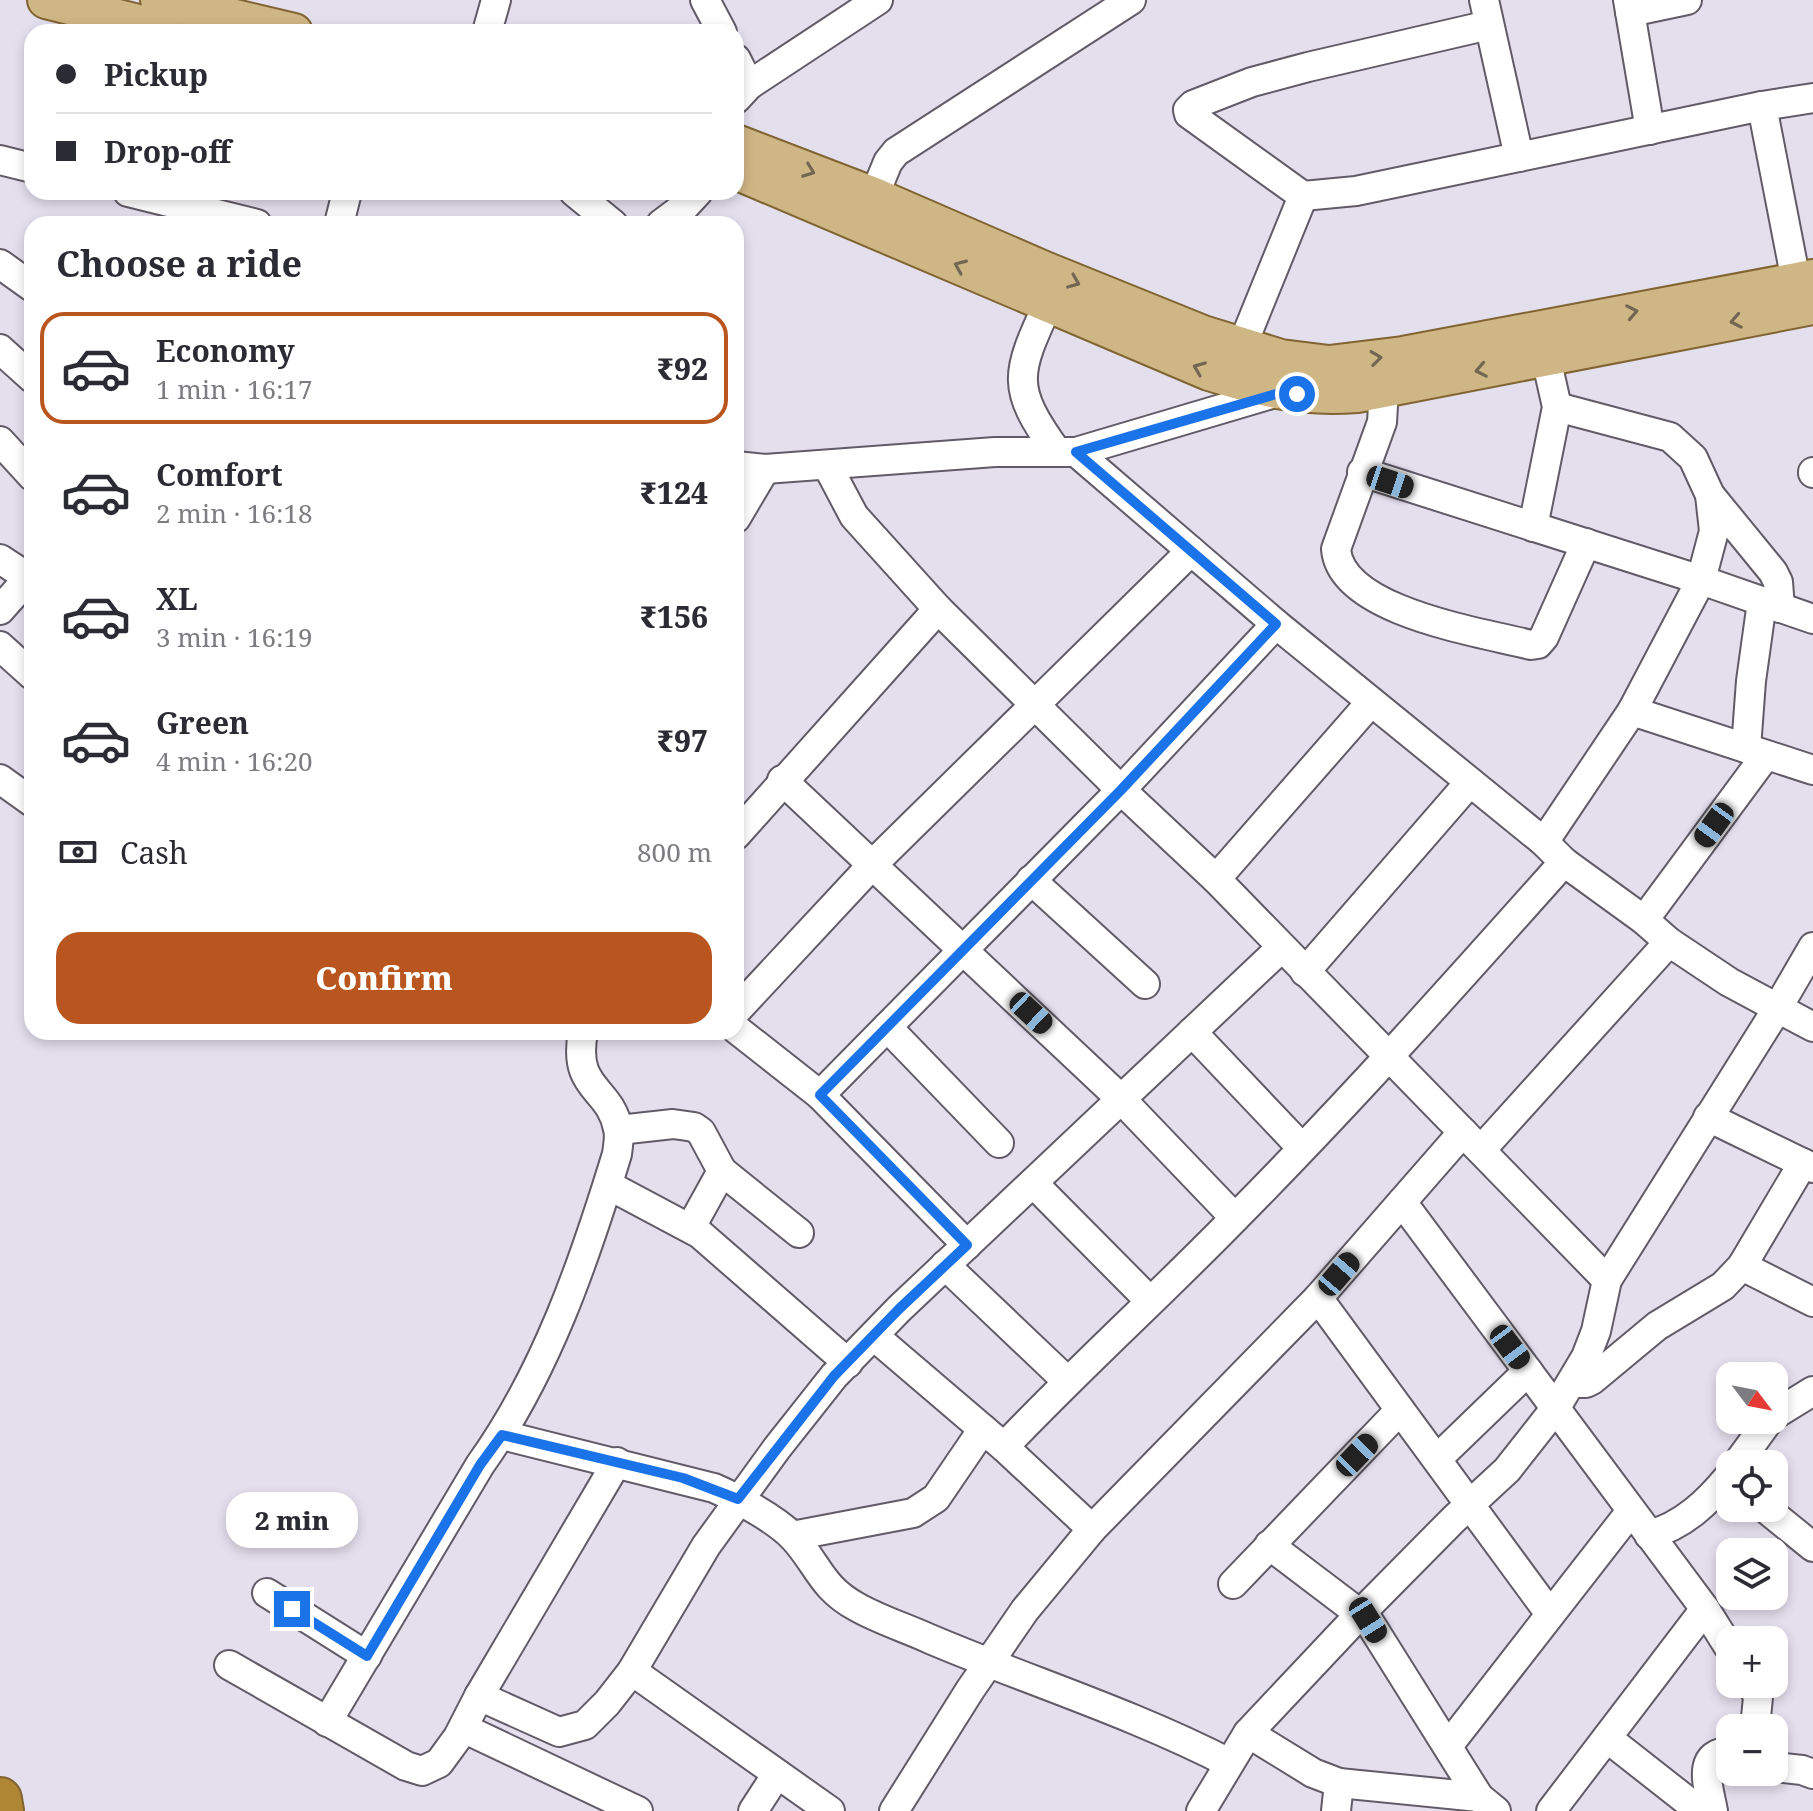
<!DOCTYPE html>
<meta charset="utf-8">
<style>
body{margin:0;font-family:"Noto Serif",serif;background:#f2f2f3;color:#2b2b33;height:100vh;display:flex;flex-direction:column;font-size:30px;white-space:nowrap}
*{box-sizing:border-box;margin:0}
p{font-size:26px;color:#7c7c81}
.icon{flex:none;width:44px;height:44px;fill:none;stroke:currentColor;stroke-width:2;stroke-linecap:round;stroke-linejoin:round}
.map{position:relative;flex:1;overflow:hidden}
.panel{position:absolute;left:24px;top:216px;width:720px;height:824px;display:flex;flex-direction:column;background:#fff;border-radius:24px;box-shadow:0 4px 12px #0003}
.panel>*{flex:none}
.banner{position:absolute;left:24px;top:24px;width:720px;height:176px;border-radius:24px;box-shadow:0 4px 12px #0003;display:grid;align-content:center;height:176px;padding:0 32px;background:#fff}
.needle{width:52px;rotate:122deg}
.tools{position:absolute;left:1716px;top:1362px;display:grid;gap:16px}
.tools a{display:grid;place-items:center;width:72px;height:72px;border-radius:16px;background:#fff;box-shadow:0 4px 12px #0003;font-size:40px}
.end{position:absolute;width:36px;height:36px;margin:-18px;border:10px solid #1a73e8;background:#fff;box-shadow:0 0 0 4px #fff}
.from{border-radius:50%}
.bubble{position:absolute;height:56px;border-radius:24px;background:#fff;box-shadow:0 4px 12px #0003;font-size:26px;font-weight:800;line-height:56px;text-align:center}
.car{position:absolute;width:24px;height:48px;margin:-24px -12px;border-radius:10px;box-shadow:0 0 6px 2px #0007;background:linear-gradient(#222 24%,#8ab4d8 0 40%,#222 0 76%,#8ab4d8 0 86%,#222 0)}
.banner b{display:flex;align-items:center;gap:28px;height:76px;font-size:30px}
.banner b+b{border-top:2px solid #e1e1e2}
.banner i{width:20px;height:20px;background:#2b2b33}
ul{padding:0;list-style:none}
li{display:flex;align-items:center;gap:24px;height:112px;margin:0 16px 12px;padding:0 16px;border:4px solid transparent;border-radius:24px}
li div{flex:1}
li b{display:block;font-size:30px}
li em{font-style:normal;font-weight:800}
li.active{border-color:#b9551e}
li>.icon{width:72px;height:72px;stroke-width:1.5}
h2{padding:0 32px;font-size:36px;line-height:96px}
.pay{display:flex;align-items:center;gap:20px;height:88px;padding:0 32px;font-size:30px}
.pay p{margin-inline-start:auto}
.action{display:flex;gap:16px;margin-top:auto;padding:16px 32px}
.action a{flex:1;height:92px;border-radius:24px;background:#b9551e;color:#fff;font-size:32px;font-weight:800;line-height:92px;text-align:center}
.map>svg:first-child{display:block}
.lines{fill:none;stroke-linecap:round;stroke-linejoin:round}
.minor-casing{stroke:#605b67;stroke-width:32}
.major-casing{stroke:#806431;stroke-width:40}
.highway-casing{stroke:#806431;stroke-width:46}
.minor{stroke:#fff;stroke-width:28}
.major{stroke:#cfb685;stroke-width:36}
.highway{stroke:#af8634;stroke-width:42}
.oneway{stroke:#736754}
.route{stroke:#1a73e8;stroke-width:10}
</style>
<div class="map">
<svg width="1813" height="1811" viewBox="0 0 1813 1811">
<rect width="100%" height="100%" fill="#e4dfed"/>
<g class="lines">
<defs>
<g id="minor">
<path d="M 705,0 L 722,32"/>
<path d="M 1484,0 L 1519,157"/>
<path d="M 1628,0 L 1650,130"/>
<path d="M 1630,12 L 1687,0"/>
<path d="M 1489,25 L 1308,67 L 1252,82 L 1193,105 L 1188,110 L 1189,114 L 1303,196 L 1356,191 L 1762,106 L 1813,98"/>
<path d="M 487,32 L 496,0"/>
<path d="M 736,59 L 749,85"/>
<path d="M 736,99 L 749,85 L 878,0"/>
<path d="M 1762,106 L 1796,281"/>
<path d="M 0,160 L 32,168"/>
<path d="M 128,192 L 257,224"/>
<path d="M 574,192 L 613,224"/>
<path d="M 874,196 L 888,162 L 896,152 L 1131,0"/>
<path d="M 339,224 L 347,192"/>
<path d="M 661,224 L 685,206 L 698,192"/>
<path d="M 0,264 L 32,287"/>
<path d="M 1048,304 C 1016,374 1010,387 1057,452"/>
<path d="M 1242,346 L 1303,196"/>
<path d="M 0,349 L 32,378"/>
<path d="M 1384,389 L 1382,422 L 1336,549 C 1341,612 1481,632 1531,645 L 1538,644 L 1544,637 L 1586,543"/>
<path d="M 0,441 L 32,476"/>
<path d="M 1076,452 L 1276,624 L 1544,842 L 1564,862 L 1644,920 L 1669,942 L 1729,982 L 1813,1027"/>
<path d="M 827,465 L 854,516 L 938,609 L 1121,790 L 1216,879 L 1607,1280"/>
<path d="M 736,466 L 765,469 L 995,452 L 1076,452 L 1285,390"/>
<path d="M 1362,472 L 1701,580 L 1813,619"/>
<path d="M 1813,473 L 1813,472"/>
<path d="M 1710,495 L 1773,572 L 1778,582 L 1780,608"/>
<path d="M 736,518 L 765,469"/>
<path d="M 1533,527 L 1557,407 L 1546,358"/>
<path d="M 0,559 L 29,578"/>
<path d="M 0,610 L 32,574"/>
<path d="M 0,646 L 32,675"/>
<path d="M 1632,711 L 1813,770"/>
<path d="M 1746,748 L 1751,681 L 1762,602"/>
<path d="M 0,779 L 32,802"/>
<path d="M 782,780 L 1121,1099 L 1235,1218"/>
<path d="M 736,835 L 938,609"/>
<path d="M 1544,842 L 1632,711 L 1701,580 L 1714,531 L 1710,495 L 1693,458 L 1670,437 L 1557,407"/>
<path d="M 1216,879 L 1371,702"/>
<path d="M 1031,880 L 1145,984"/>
<path d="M 1644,920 L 1766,755"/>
<path d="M 1305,972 L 1470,782"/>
<path d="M 736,1011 L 873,864 L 1191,551"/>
<path d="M 887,1027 L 999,1143"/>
<path d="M 736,1029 L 820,1095 L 967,1245"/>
<path d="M 1192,1032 L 1302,1148"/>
<path d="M 820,1095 L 1121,790 L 1276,624"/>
<path d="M 1708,1117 L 1813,1168"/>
<path d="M 619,1130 L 673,1124 L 694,1127 L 701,1132 L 722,1171 L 799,1233"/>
<path d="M 1481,1150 L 1669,942"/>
<path d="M 1803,1163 L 1742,1266 L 1813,1302"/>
<path d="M 1033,1183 L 1150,1301"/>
<path d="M 608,1185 L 700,1234 L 848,1363"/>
<path d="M 1402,1202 L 1705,1609 L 1730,1649"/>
<path d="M 691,1227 L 722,1171"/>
<path d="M 945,1265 L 1067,1381"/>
<path d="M 1318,1298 L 1550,1614"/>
<path d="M 874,1336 L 1004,1447 L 1092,1529"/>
<path d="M 1572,1383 L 1586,1383 L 1592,1380 L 1657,1326 L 1723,1286 L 1742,1266"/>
<path d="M 1774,1415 L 1813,1391"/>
<path d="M 502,1435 L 714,1488 C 737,1498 775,1519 792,1536 C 818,1563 820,1587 857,1607 C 880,1620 906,1628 930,1639 C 1029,1681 1132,1713 1229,1763"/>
<path d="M 1004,1447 C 1079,1368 1160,1295 1236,1217 C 1350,1102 1457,982 1564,862"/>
<path d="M 1437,1459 L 1528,1371"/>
<path d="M 1737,1464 L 1769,1420"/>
<path d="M 1765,1508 L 1813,1547"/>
<path d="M 1649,1535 C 1683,1526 1708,1502 1730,1475"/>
<path d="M 792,1536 L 913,1513 L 936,1498 L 983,1429"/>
<path d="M 1269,1545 L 1368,1620 L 1479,1797 L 1496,1811"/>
<path d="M 1233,1584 L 1400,1410"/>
<path d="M 267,1593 L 367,1656"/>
<path d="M 229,1665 L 406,1766 L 422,1771 L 439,1763 L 458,1737 L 479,1696 L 617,1462"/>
<path d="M 632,1671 L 830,1811"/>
<path d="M 1752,1684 L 1758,1697 L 1755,1728"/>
<path d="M 479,1696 L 559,1732 L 585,1725 L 607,1703 L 632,1671 L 706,1546 L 777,1448 L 834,1376 L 899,1309 L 1281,948"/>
<path d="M 327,1722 L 480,1465 C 546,1373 584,1262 617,1154 C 618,1146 620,1136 618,1129 C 610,1086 572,1091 583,1032"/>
<path d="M 463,1728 L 638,1811"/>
<path d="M 1248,1733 L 1313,1773 L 1339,1783 L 1479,1797"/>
<path d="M 1607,1738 L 1700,1811"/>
<path d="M 1448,1746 L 1631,1511"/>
<path d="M 1774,1767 L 1802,1770 L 1813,1774"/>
<path d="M 753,1811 L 777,1774"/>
<path d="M 894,1811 L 970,1690 L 1025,1610 L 1092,1529 L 1318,1298 L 1463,1132"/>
<path d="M 1201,1811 L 1248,1733 L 1361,1613 L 1454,1519 L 1507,1470 L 1555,1409 L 1586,1357 L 1596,1331 L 1607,1280 L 1777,1009 L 1813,947"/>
<path d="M 1336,1811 L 1339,1783"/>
<path d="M 1551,1811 L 1705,1609"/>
<path d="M 1713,1811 C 1709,1788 1695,1752 1730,1752"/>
</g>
<g id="major">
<path d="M 46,0 L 174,32"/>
<path d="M 159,0 L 294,32"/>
<path d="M 736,143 L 874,196 L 1047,271 L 1203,334 L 1281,358 L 1329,364 L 1403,355 L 1813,278"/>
<path d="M 736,171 L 1209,372 C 1264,389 1299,398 1357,394 L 1813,306"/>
</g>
<path id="highway" d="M 0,1799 L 2,1811"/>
</defs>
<use href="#minor" class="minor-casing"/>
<use href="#major" class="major-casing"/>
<use href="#highway" class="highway-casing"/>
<use href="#minor" class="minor"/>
<use href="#major" class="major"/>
<use href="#highway" class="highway"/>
</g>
<defs><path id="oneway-chevron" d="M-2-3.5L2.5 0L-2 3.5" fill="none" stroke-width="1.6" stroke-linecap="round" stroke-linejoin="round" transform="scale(2)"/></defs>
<g class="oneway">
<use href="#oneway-chevron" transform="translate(809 171) rotate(21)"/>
<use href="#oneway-chevron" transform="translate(960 266) rotate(-157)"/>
<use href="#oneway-chevron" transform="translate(1074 282) rotate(22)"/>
<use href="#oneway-chevron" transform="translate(1632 312) rotate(-11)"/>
<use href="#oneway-chevron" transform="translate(1736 321) rotate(169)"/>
<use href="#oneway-chevron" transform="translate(1376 358) rotate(-7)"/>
<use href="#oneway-chevron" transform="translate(1199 368) rotate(-158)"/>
<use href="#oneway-chevron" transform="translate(1481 370) rotate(169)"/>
</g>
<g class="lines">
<path class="route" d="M 292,1609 L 367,1656 L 480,1465 L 502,1435 L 683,1478 L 738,1499 L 834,1376 L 899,1309 L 967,1245 L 820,1095 L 1121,790 L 1276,624 L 1076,452 L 1283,392 L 1297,394"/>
</g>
</svg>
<div class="tools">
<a><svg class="needle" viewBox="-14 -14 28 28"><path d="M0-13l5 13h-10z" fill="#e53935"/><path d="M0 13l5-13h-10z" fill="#7c7c81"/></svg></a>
<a><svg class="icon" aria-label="locate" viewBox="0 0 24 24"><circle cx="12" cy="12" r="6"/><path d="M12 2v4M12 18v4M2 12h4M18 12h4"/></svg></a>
<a><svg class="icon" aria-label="layers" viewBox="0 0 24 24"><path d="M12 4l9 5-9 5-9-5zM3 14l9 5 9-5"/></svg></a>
<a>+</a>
<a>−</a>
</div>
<i class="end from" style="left:1297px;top:394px"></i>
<i class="end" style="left:292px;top:1609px"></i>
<div class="bubble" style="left:226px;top:1492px;width:132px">2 min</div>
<i class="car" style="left:1390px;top:482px;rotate:108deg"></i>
<i class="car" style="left:1714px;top:825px;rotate:216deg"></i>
<i class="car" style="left:1031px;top:1013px;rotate:133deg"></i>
<i class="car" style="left:1339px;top:1274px;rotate:41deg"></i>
<i class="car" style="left:1510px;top:1347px;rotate:143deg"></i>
<i class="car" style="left:1357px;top:1455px;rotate:44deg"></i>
<i class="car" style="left:1368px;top:1620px;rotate:148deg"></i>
<div class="banner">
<b><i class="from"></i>Pickup</b>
<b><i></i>Drop-off</b>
</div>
<section class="panel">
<h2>Choose a ride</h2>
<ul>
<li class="active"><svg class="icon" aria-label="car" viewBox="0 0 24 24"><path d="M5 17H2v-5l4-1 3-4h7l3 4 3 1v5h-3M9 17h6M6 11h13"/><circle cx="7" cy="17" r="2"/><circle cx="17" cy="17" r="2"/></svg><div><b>Economy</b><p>1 min · 16:17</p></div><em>₹92</em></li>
<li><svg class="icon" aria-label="car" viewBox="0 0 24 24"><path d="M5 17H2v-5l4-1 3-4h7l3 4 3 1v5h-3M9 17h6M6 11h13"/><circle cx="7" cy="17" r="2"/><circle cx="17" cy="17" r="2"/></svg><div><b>Comfort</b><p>2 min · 16:18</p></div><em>₹124</em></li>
<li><svg class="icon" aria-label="car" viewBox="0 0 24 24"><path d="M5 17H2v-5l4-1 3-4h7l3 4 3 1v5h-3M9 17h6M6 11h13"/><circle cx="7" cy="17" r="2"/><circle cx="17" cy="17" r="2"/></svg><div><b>XL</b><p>3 min · 16:19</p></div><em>₹156</em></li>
<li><svg class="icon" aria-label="car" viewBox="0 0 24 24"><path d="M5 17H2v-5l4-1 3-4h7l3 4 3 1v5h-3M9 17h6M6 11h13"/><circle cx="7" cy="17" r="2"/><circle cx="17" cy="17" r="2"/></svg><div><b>Green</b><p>4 min · 16:20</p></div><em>₹97</em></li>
</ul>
<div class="pay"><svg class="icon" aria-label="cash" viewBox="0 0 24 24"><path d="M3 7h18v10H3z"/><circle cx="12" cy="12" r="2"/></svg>Cash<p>800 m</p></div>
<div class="action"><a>Confirm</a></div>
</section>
</div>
